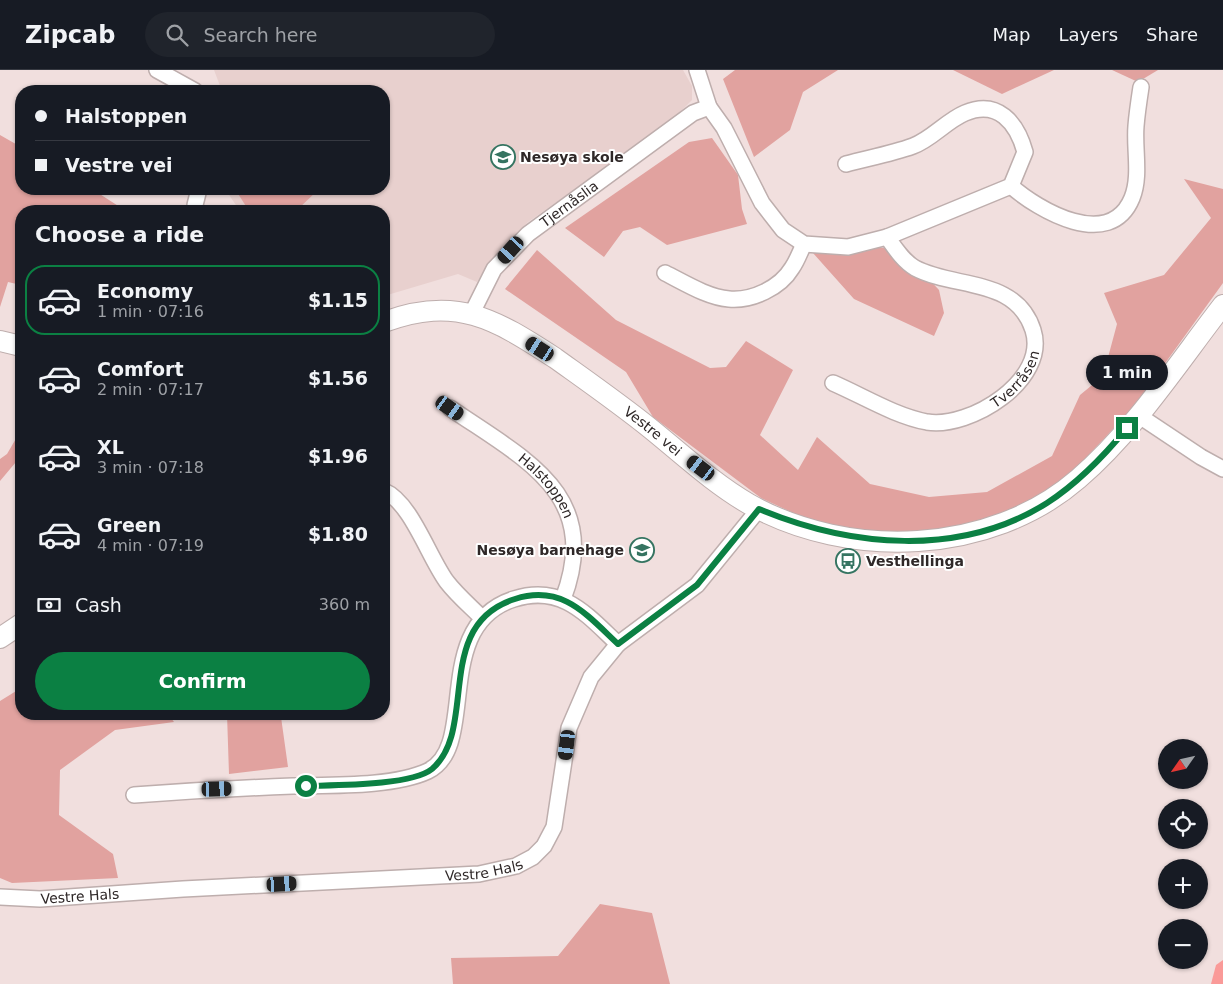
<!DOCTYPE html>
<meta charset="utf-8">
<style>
body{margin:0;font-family:"DejaVu Sans",sans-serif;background:#20242c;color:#f1f3f6;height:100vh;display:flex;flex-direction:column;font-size:19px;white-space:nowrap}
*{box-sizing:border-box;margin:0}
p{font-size:16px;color:#9ea1a6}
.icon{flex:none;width:28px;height:28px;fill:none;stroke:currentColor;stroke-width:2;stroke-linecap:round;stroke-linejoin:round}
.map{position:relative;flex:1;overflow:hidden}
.drawer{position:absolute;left:15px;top:135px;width:375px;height:515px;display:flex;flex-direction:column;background:#171b24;border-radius:20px;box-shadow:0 1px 4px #0004}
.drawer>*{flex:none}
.banner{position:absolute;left:15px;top:15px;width:375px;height:110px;border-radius:20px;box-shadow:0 1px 4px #0004;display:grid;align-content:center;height:110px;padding:0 20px;background:#171b24}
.needle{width:32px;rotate:236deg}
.buttons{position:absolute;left:1158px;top:669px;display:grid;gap:10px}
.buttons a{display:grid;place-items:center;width:50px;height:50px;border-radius:50%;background:#171b24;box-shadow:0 1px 4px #0004;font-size:25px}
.end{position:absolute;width:22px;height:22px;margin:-11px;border:6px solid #0b8043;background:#fff;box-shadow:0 0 0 2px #fff}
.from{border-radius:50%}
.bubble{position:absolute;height:35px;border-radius:18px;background:#171b24;box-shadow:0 1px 4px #0004;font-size:16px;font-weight:700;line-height:35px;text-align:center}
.car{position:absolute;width:15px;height:30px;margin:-15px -8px;border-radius:6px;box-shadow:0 0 4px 1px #0007;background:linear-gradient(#222 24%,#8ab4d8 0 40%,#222 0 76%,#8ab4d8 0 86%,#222 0)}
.banner b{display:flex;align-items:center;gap:18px;height:48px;font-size:19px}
.banner b+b{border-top:1px solid #363941}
.banner i{width:12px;height:12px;background:#f1f3f6}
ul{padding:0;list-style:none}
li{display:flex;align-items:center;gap:15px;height:70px;margin:0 10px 8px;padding:0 10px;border:2px solid transparent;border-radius:20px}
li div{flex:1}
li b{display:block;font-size:19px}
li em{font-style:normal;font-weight:700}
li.current{border-color:#0b8043}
li>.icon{width:45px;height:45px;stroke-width:1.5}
h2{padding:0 20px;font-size:22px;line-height:60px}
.pay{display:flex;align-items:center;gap:12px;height:55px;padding:0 20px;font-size:19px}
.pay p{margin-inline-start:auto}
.action{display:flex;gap:10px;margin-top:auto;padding:10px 20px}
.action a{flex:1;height:58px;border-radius:30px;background:#0b8043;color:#fff;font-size:20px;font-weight:700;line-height:58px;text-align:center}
header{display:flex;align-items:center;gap:30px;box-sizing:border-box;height:70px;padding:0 25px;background:#171b24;border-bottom:1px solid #363941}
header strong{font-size:24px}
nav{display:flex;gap:28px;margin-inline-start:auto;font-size:18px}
.search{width:350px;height:45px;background:#20242c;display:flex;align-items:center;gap:12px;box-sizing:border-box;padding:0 18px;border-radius:28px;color:#9ea1a6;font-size:19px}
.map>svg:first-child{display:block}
.built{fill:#e8d0ce}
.green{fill:#e1a29f}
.water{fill:#fa9a98}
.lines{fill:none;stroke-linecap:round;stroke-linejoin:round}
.minor-casing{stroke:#beaead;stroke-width:18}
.tertiary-casing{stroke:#beaead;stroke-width:22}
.minor{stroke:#fff;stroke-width:15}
.tertiary{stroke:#fff;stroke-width:20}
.route{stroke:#0b8043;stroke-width:6}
.labels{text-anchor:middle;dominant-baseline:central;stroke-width:4;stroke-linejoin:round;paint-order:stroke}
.poi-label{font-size:14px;font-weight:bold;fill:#2f2828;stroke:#fff;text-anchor:start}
.street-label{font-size:14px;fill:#2f2828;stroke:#fff}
</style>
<header>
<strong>Zipcab</strong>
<div class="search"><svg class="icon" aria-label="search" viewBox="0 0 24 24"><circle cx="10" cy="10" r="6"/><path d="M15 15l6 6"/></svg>Search here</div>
<nav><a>Map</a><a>Layers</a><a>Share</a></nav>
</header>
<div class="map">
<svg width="1223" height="914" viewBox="0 0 1223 914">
<rect width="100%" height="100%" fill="#f1dfde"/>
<path class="built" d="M 214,0 L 683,0 L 692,16 L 692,30 L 667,55 L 528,152 L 497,184 L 477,212 L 458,204 L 384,226 L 384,141 L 240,141 L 225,119 L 384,119 L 384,21 L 222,21 Z"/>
<g class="green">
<path d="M 735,0 L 838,0 L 803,22 L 790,60 L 754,87 L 723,9 Z"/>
<path d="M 953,0 L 1054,0 L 1002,24 Z"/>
<path d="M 1112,0 L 1158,0 L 1138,12 Z"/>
<path d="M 0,65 L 21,77 L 21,119 L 92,119 L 126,141 L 21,141 L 21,215 L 8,212 L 0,237 Z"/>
<path d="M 712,68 L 738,105 L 742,139 L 747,154 L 667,175 L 640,157 L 623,161 L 604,187 L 565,158 L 689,72 Z"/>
<path d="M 1184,109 L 1223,119 L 1223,213 L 1132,339 L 1066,409 L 1025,436 L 972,455 L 917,464 L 861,461 L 804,448 L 761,428 L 653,347 L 626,302 L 505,219 L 537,180 L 616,250 L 710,298 L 726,297 L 746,271 L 793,300 L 760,365 L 798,400 L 817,367 L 870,414 L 929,427 L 987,422 L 1052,386 L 1080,325 L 1103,306 L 1117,254 L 1104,223 L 1164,205 L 1211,148 Z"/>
<path d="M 235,119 L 319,119 L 296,141 L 249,141 Z"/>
<path d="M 868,176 L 884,178 L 903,197 L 925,205 L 939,220 L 944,243 L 934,266 L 854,229 L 813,183 Z"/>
<path d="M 21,360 L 21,386 L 0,411 L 0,389 L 7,384 Z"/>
<path d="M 21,618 L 21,644 L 168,644 L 174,652 L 115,660 L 60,700 L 59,745 L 113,784 L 118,808 L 12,813 L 0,808 L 0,631 Z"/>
<path d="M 227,644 L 295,644 L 281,647 L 288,697 L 229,704 Z"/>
<path d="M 600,834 L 652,843 L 670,914 L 453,914 L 451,888 L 558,886 Z"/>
</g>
<path class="water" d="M 1223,890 L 1223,914 L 1211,914 L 1216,895 Z"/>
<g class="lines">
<defs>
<g id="minor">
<path d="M 157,0 L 195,21"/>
<path d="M 697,0 L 709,37 L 724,58 L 762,133 L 783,160 L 804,174 L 848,177 L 887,167 L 1011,116 L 1025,82 C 1017,53 998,29 965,43 C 946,51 932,69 913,76 C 891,84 868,88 846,94"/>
<path d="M 1011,116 C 1038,140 1110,182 1132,128 C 1141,106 1134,79 1136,56 C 1137,43 1139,30 1141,17"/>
<path d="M 197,141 L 195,135 L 199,119"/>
<path d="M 665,203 C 685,213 707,227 729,229 C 752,231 780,218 792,198 C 797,191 800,182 804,174"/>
<path id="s1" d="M 472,243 L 494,199 L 528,164 L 693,43 L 709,37"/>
<path id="s2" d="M 833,313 C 863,326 895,346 927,352 C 970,359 1049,310 1033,260 C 1016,207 955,219 915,198 C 903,191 895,178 887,167"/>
<path id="s3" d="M 450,338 C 524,389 603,424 563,529"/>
<path d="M 1138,345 L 1201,387 L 1223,399"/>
<path d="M 384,421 C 411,432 429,488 447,512 C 457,525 470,536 482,548"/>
<path d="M 134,725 C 187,721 240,718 293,716 C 331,715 394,717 428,701 C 480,676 430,556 514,529 C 562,514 586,544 618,574"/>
<path id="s4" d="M 0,827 L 40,829 L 183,819 L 479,804 L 516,796 L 533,787 L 544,776 L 554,757 L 569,658 L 591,607 L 618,574 L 697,515 L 759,439"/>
</g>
<g id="tertiary">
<path id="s5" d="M 384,252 C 456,225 495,249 555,288 C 587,311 620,334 651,359 C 682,384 714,414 749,434 C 849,490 990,485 1078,409 C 1134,361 1178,293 1223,235"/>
<path d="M 0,271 L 21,276"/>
<path d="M 0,568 L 21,554"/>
</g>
</defs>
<use href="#minor" class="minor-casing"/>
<use href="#tertiary" class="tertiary-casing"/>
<use href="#minor" class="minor"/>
<use href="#tertiary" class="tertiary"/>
</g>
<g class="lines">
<path class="route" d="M 306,716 C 333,715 411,716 432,699 C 479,659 432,555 515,529 C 562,514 586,544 618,574 L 697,515 L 759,439 C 850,477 960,488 1047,433 C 1078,413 1104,386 1127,358"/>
</g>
<defs>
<symbol id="school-ring" viewBox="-11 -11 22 22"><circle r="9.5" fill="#fff" stroke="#357461" stroke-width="1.5"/><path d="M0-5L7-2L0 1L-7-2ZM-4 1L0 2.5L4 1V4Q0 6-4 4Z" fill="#357461"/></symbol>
<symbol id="bus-ring" viewBox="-11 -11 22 22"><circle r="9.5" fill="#fff" stroke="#357461" stroke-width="1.5"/><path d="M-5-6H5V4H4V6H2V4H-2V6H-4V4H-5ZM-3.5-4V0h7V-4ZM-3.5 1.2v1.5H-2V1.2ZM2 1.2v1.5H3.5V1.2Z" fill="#357461"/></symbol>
</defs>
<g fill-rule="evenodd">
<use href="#school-ring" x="489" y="73" width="28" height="28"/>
<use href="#school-ring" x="628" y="466" width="28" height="28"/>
<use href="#bus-ring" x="834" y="477" width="28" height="28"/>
</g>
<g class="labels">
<g class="poi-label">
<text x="520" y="87">Nesøya skole</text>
<text x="624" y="480" text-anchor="end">Nesøya barnehage</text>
<text x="866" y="491">Vesthellinga</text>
</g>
<g class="street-label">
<text stroke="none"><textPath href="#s1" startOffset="149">Tjernåslia</textPath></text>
<text stroke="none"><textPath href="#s2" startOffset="206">Tverråsen</textPath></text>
<text stroke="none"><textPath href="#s5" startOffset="306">Vestre vei</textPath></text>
<text stroke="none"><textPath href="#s3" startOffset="125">Halstoppen</textPath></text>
<text stroke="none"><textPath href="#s4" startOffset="485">Vestre Hals</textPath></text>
<text stroke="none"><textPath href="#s4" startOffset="80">Vestre Hals</textPath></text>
</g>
</g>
</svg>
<div class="buttons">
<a><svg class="needle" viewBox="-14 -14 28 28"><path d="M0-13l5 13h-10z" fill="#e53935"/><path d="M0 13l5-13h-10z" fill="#9ea1a6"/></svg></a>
<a><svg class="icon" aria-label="locate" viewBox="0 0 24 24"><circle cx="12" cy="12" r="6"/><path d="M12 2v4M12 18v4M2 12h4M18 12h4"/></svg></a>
<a>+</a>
<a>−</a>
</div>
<i class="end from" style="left:306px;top:716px"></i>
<i class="end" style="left:1127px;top:358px"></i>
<div class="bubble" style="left:1086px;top:285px;width:82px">1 min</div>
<i class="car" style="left:511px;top:180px;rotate:222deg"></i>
<i class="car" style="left:540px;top:279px;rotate:303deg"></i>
<i class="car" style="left:450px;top:338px;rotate:125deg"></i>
<i class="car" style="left:701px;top:398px;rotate:307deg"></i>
<i class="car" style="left:567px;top:675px;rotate:187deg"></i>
<i class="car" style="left:217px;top:719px;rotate:88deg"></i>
<i class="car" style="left:282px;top:814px;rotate:87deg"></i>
<div class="banner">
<b><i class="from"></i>Halstoppen</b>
<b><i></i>Vestre vei</b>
</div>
<section class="drawer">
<h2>Choose a ride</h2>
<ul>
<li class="current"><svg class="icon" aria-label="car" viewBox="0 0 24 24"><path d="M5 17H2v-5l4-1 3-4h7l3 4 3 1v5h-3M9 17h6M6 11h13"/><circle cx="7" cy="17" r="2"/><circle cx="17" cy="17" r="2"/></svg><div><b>Economy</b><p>1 min · 07:16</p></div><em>$1.15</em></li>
<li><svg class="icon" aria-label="car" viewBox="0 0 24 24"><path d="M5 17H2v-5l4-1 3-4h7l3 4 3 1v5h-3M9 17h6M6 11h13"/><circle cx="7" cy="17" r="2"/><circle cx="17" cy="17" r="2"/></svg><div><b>Comfort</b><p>2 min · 07:17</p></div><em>$1.56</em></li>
<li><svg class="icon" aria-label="car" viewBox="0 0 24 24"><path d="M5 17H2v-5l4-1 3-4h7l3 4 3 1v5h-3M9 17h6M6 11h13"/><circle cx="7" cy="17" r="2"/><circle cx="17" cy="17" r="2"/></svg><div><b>XL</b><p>3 min · 07:18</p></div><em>$1.96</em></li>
<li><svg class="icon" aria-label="car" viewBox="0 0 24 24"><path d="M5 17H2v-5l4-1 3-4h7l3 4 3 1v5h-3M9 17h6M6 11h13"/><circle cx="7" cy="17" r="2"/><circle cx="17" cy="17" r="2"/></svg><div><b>Green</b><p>4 min · 07:19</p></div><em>$1.80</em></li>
</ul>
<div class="pay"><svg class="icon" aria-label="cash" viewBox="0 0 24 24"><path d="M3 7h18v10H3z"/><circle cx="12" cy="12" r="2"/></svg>Cash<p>360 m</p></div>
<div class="action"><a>Confirm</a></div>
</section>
</div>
